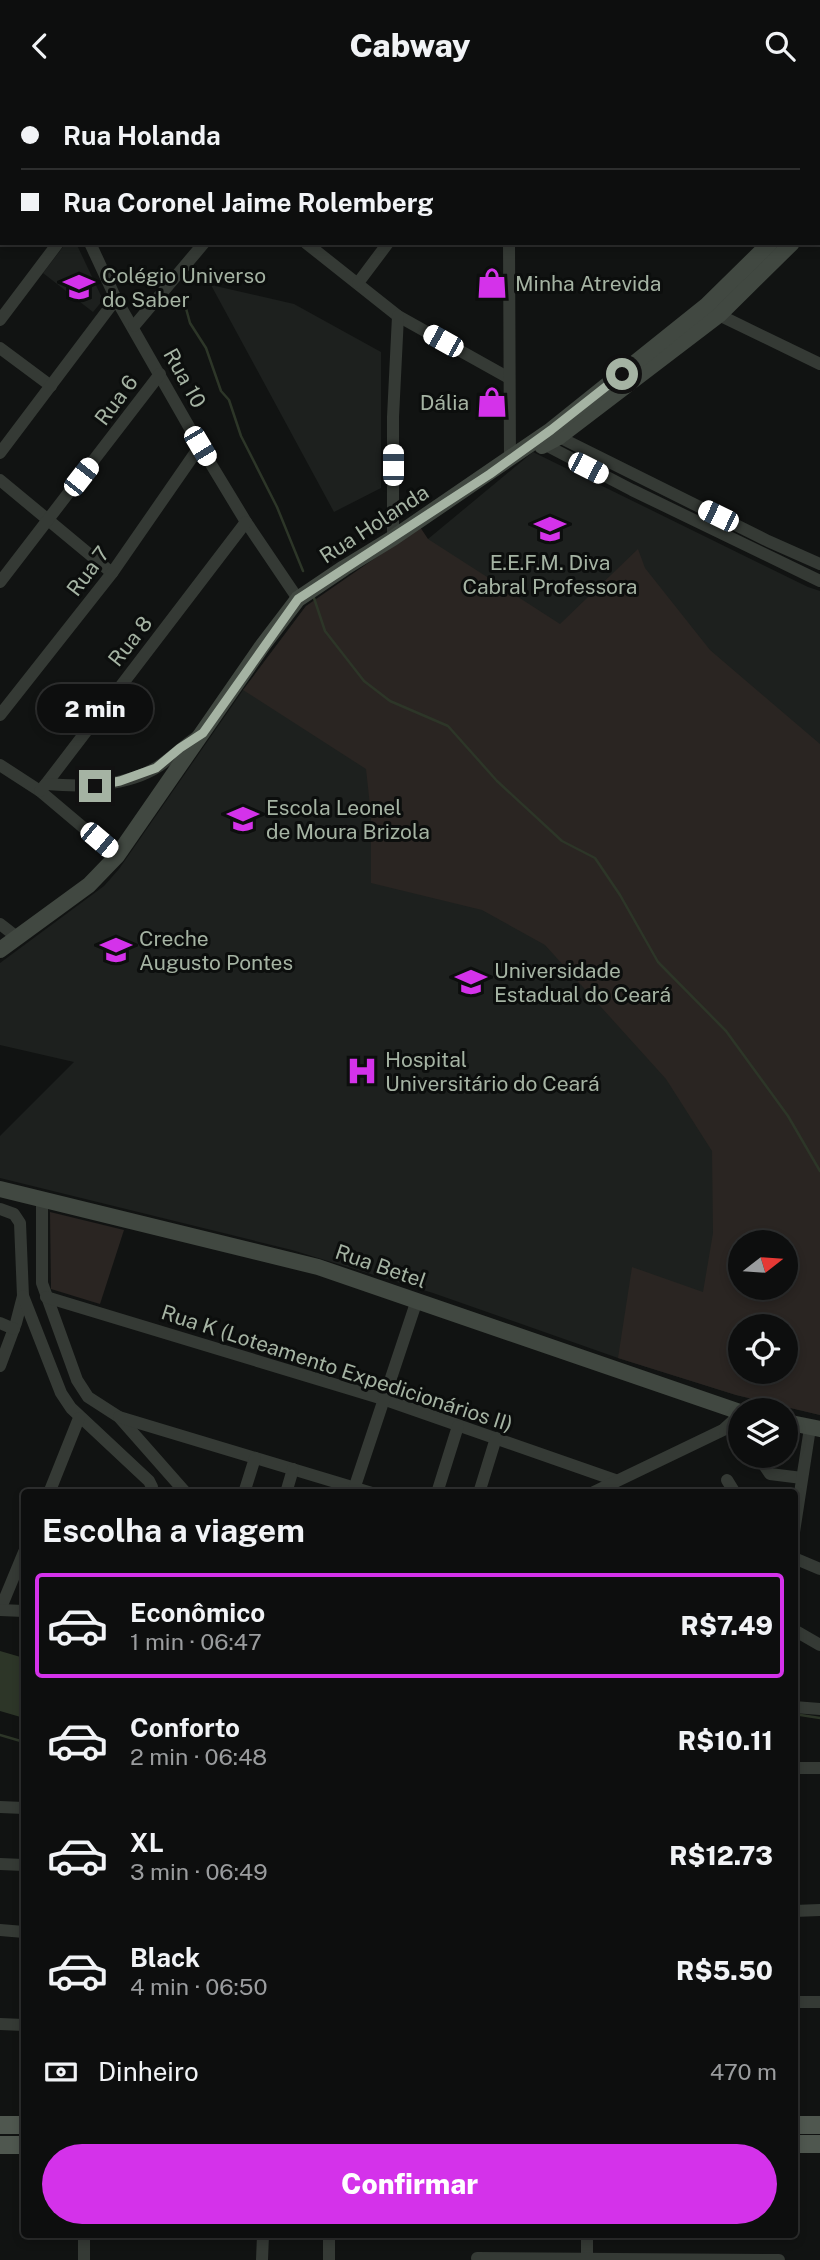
<!DOCTYPE html>
<html lang="pt">
<meta charset="utf-8">
<style>
body{margin:0;font-family:"Public Sans",sans-serif;background:#1b1c1c;color:#f1f3f6;height:100vh;display:flex;flex-direction:column;font-size:26px;white-space:nowrap}
*{box-sizing:border-box;margin:0}
p{font-size:23px;color:#9a9c9e}
.icon{flex:none;width:38px;height:38px;fill:none;stroke:currentColor;stroke-width:2;stroke-linecap:round;stroke-linejoin:round}
.map{position:relative;flex:1;overflow:hidden}
.panel{position:absolute;left:21px;top:1398px;width:777px;height:749px;display:flex;flex-direction:column;background:#0d0e0e;border-radius:7px;box-shadow:0 4px 10px #0003,0 0 0 2px #2d2e2e}
.panel>*{flex:none}
.top-card{position:absolute;left:0px;top:0px;width:821px;height:154px;box-shadow:0 4px 10px #0003,0 0 0 2px #2d2e2e;display:grid;align-content:center;height:154px;padding:0 21px;background:#0d0e0e}
.needle{width:46px;rotate:73deg}
.tools{position:absolute;left:728px;top:1139px;display:grid;gap:14px}
.tools a{display:grid;place-items:center;width:70px;height:70px;border-radius:50%;background:#0d0e0e;box-shadow:0 4px 10px #0003,0 0 0 2px #2d2e2e;font-size:35px}
.end{position:absolute;width:32px;height:32px;margin:-16px;border:9px solid #a5b3a3;background:#111;box-shadow:0 0 0 4px #111}
.from{border-radius:50%}
.bubble{position:absolute;height:49px;border-radius:24px;background:#0d0e0e;box-shadow:0 4px 10px #0003,0 0 0 2px #2d2e2e;font-size:23px;font-weight:800;line-height:49px;text-align:center}
.car{position:absolute;width:21px;height:42px;margin:-21px -10px;border-radius:9px;box-shadow:0 0 5px 2px #0007;background:linear-gradient(#fff 24%,#345 0 40%,#fff 0 76%,#345 0 86%,#fff 0)}
.top-card b{display:flex;align-items:center;gap:24px;height:66px;font-size:26px}
.top-card b+b{border-top:2px solid #2d2e2e}
.top-card i{width:18px;height:18px;background:#f1f3f6}
ul{padding:0;list-style:none}
li{display:flex;align-items:center;gap:21px;height:105px;margin:0 14px 10px;padding:0 7px;border:4px solid transparent;border-radius:7px}
li div{flex:1}
li b{display:block;font-size:26px}
li em{font-style:normal;font-weight:800}
li.current{border-color:#d432ea}
li>.icon{width:63px;height:63px;stroke-width:1.5}
h2{padding:0 21px;font-size:32px;line-height:84px}
.pay{display:flex;align-items:center;gap:18px;height:77px;padding:0 21px;font-size:26px}
.pay p{margin-inline-start:auto}
.primary-button{display:flex;gap:14px;margin-top:auto;padding:14px 21px}
.primary-button a{flex:1;height:80px;border-radius:42px;background:#d432ea;color:#fff;font-size:28px;font-weight:800;line-height:80px;text-align:center}
header{display:flex;justify-content:space-between;align-items:center;height:91px;padding:0 21px;background:#0d0e0e;font-size:32px;font-weight:800}
.map>svg:first-child{display:block}
.built{fill:#1d201e;fill-rule:evenodd}
.green{fill:#2a2522;fill-rule:evenodd}
.water{fill:#2d3628}
.lines{fill:none;stroke-linecap:round;stroke-linejoin:round}
.stream{stroke:#2d3628;stroke-width:2.5}
.street{stroke:#353a35;stroke-width:12}
.secondary{stroke:#414841;stroke-width:16}
.primary{stroke:#4f574f;stroke-width:18}
.route{stroke:#a5b3a3;stroke-width:9}
.labels{text-anchor:middle;dominant-baseline:central;stroke-width:6;stroke-linejoin:round;paint-order:stroke}
.poi-label{font-size:21px;fill:#a5b3a3;stroke:#0c0e0d;text-anchor:start}
.street-label{font-size:21px;fill:#a5b3a3;stroke:#0c0e0d}
</style>
<header><svg class="icon" aria-label="back" viewBox="0 0 24 24"><path d="M15 5l-7 7 7 7"/></svg>Cabway<svg class="icon" aria-label="search" viewBox="0 0 24 24"><circle cx="10" cy="10" r="6"/><path d="M15 15l6 6"/></svg></header>
<div class="map">
<svg width="820" height="2169" viewBox="0 0 820 2169">
<rect width="100%" height="100%" fill="#111312"/>
<g class="built">
<path d="M 66,152 L 76,152 L 103,209 L 93,221 L 43,182 Z"/>
<path d="M 211,194 L 294,213 L 381,261 L 381,397 L 334,421 Z"/>
<path d="M 533,361 L 808,496 L 820,500 L 820,1324 L 736,1304 L 618,1267 L 433,1202 L 292,1159 L 0,1087 L 0,1045 L 74,971 L 0,954 L 0,872 L 104,795 L 119,778 L 243,599 L 306,515 L 428,448 ZM 740,1152 L 786,1152 L 786,1197 L 740,1197 ZM 740,1236 L 786,1236 L 786,1281 L 740,1281 Z"/>
</g>
<g class="green">
<path d="M 420,436 L 428,448 L 560,533 L 638,458 L 645,477 L 710,559 L 820,653 L 820,1324 L 736,1304 L 618,1267 L 632,1176 L 703,1201 L 713,1142 L 712,1060 L 666,988 L 545,854 L 482,819 L 371,792 L 371,724 L 366,678 L 243,599 L 306,515 ZM 740,1152 L 786,1152 L 786,1197 L 740,1197 ZM 740,1236 L 786,1236 L 786,1281 L 740,1281 Z"/>
<path d="M 50,1121 L 124,1139 L 100,1213 L 51,1198 Z"/>
</g>
<path class="water" d="M 0,1560 L 24,1567 L 24,1627 L 0,1620 Z"/>
<g class="lines">
<g class="stream">
<path d="M 184,210 L 190,232 L 206,257 L 221,300 L 229,309 L 241,345 L 277,416 L 303,480"/>
<path d="M 314,507 L 325,540 L 364,590 L 390,610 L 448,635 L 497,690 L 562,750 L 595,767 L 620,804 L 658,871 L 726,940 L 788,1025 L 820,1080"/>
<path d="M 794,1623 L 820,1627"/>
<path d="M 0,1644 L 24,1651"/>
</g>
<g class="street">
<path d="M 18,0 L 19,2"/>
<path d="M 107,0 L 109,2"/>
<path d="M 346,0 L 349,2"/>
<path d="M 133,2 L 134,0"/>
<path d="M 317,2 L 318,0"/>
<path d="M 506,2 L 507,0"/>
<path d="M 669,2 L 669,0"/>
<path d="M 816,2 L 816,0"/>
<path d="M 0,99 L 2,97"/>
<path d="M 90,152 L 116,208 L 200,355 L 246,431 L 298,508"/>
<path d="M 306,152 L 398,225 L 509,287"/>
<path d="M 509,152 L 510,368"/>
<path d="M 358,192 L 388,152"/>
<path d="M 713,219 L 719,224 L 820,273"/>
<path d="M 0,229 L 58,152"/>
<path d="M 134,235 L 204,152"/>
<path d="M 0,257 L 51,295"/>
<path d="M 554,342 L 559,346 L 768,450 L 820,473"/>
<path d="M 538,350 L 632,399 L 820,490"/>
<path d="M 0,362 L 116,208"/>
<path d="M 0,389 L 112,482"/>
<path d="M 393,447 L 393,326 L 398,225"/>
<path d="M 0,491 L 160,283"/>
<path d="M 0,624 L 112,482 L 200,355"/>
<path d="M 0,674 L 40,700 L 117,765"/>
<path d="M 46,693 L 246,431"/>
<path d="M 40,700 L 46,693 C 83,696 127,696 159,675 C 172,666 184,654 198,645"/>
<path d="M 0,833 L 18,847"/>
<path d="M 42,1108 L 42,1192 L 77,1289 L 88,1306 L 119,1326 L 186,1402"/>
<path d="M 0,1118 L 14,1123 L 20,1132 L 23,1205 L 16,1232 L 0,1275"/>
<path d="M 23,1205 L 61,1302 L 71,1317 L 149,1390 L 152,1396 L 152,1402"/>
<path d="M 46,1206 L 383,1308 L 615,1389"/>
<path d="M 0,1232 L 14,1238"/>
<path d="M 119,1326 L 372,1402"/>
<path d="M 758,1365 L 770,1383 L 802,1387"/>
<path d="M 727,1389 L 735,1402"/>
<path d="M 353,1401 L 417,1209"/>
<path d="M 49,1402 L 79,1327"/>
<path d="M 244,1402 L 255,1367"/>
<path d="M 286,1402 L 293,1378"/>
<path d="M 437,1402 L 458,1335"/>
<path d="M 479,1402 L 496,1347"/>
<path d="M 592,1402 L 723,1339 L 734,1329 L 735,1319"/>
<path d="M 794,1441 L 810,1337"/>
<path d="M 794,1467 L 820,1478"/>
<path d="M 0,1519 L 24,1461"/>
<path d="M 0,1519 L 24,1520"/>
<path d="M 794,1539 L 820,1554"/>
<path d="M 794,1616 L 820,1618"/>
<path d="M 794,1677 L 820,1677"/>
<path d="M 0,1716 L 24,1717"/>
<path d="M 0,1773 L 24,1774"/>
<path d="M 794,1820 L 820,1819"/>
<path d="M 0,1839 L 24,1841"/>
<path d="M 794,1911 L 820,1911"/>
<path d="M 0,1933 L 24,1934"/>
<path d="M 84,2144 L 84,2169"/>
<path d="M 329,2144 L 329,2169"/>
<path d="M 587,2144 L 587,2169"/>
<path d="M 477,2167 L 779,2169"/>
<path d="M 262,2169 L 263,2144"/>
</g>
<g class="secondary">
<path d="M 819,101 L 820,99"/>
<path d="M 819,125 L 820,123"/>
<path d="M 542,355 L 559,346 L 719,224 L 792,152"/>
<path d="M 0,859 L 89,794 L 117,765 L 263,554 L 298,508 L 344,477 L 393,447 L 551,339 L 707,214 L 770,152"/>
<path d="M 0,1098 L 318,1176 L 740,1321"/>
<path d="M 786,1331 L 820,1338"/>
</g>
<g class="primary">
<path d="M 0,2034 L 24,2034"/>
<path d="M 794,2034 L 820,2034"/>
<path d="M 794,2053 L 820,2053"/>
<path d="M 0,2054 L 24,2054"/>
</g>
</g>
<g class="lines">
<path class="route" d="M 95,695 L 120,690 L 156,677 L 180,657 L 203,642 L 298,508 L 490,383 L 551,339 L 622,283"/>
</g>
<defs>
<symbol id="shop-bare" viewBox="-9 -9 18 18"><path d="M-5-2.5h2.3a2.7 3.5 0 0 1 5.4 0H5L5.5 6h-11ZM-1.5-2.5h3a1.5 2.3 0 0 0-3 0Z" fill="#d432ea" stroke="#0c0e0d" stroke-width="2.5" paint-order="stroke"/></symbol>
<symbol id="school-bare" viewBox="-9 -9 18 18"><path d="M0-5L7-2L0 1L-7-2ZM-4 1L0 2.5L4 1V4Q0 6-4 4Z" fill="#d432ea" stroke="#0c0e0d" stroke-width="2.5" paint-order="stroke"/></symbol>
<symbol id="university-bare" viewBox="-9 -9 18 18"><path d="M0-5L7-2L0 1L-7-2ZM-4 1L0 2.5L4 1V4Q0 6-4 4Z" fill="#d432ea" stroke="#0c0e0d" stroke-width="2.5" paint-order="stroke"/></symbol>
<symbol id="hospital-bare" viewBox="-9 -9 18 18"><path d="M-5-5h3v3.5h4V-5h3V5h-3V1.5h-4V5h-3Z" fill="#d432ea" stroke="#0c0e0d" stroke-width="2.5" paint-order="stroke"/></symbol>
</defs>
<g fill-rule="evenodd">
<use href="#shop-bare" x="470" y="170" width="44" height="44"/>
<use href="#school-bare" x="57" y="174" width="44" height="44"/>
<use href="#shop-bare" x="470" y="289" width="44" height="44"/>
<use href="#school-bare" x="528" y="416" width="44" height="44"/>
<use href="#school-bare" x="221" y="706" width="44" height="44"/>
<use href="#school-bare" x="94" y="837" width="44" height="44"/>
<use href="#university-bare" x="449" y="869" width="44" height="44"/>
<use href="#hospital-bare" x="340" y="958" width="44" height="44"/>
</g>
<g class="labels">
<g class="poi-label">
<text x="102" y="184">Colégio Universo<tspan x="102" dy="24">do Saber</tspan></text>
<text x="515" y="192">Minha Atrevida</text>
<text x="469" y="311" text-anchor="end">Dália</text>
<text x="550" y="471" text-anchor="middle">E.E.F.M. Diva<tspan x="550" dy="24">Cabral Professora</tspan></text>
<text x="266" y="716">Escola Leonel<tspan x="266" dy="24">de Moura Brizola</tspan></text>
<text x="139" y="847">Creche<tspan x="139" dy="24">Augusto Pontes</tspan></text>
<text x="494" y="879">Universidade<tspan x="494" dy="24">Estadual do Ceará</tspan></text>
<text x="385" y="968">Hospital<tspan x="385" dy="24">Universitário do Ceará</tspan></text>
</g>
<g class="street-label">
<text transform="translate(185 287) rotate(61)">Rua 10</text>
<text transform="translate(116 309) rotate(-53)">Rua 6</text>
<text transform="translate(374 433) rotate(-33)">Rua Holanda</text>
<text transform="translate(88 480) rotate(-53)">Rua 7</text>
<text transform="translate(130 550) rotate(-52)">Rua 8</text>
<text transform="translate(381 1175) rotate(19)">Rua Betel</text>
<text transform="translate(337 1277) rotate(18)">Rua K (Loteamento Expedicionários II)</text>
</g>
</g>
</svg>
<div class="tools">
<a><svg class="needle" viewBox="-14 -14 28 28"><path d="M0-13l5 13h-10z" fill="#e53935"/><path d="M0 13l5-13h-10z" fill="#9a9c9e"/></svg></a>
<a><svg class="icon" aria-label="locate" viewBox="0 0 24 24"><circle cx="12" cy="12" r="6"/><path d="M12 2v4M12 18v4M2 12h4M18 12h4"/></svg></a>
<a><svg class="icon" aria-label="layers" viewBox="0 0 24 24"><path d="M12 4l9 5-9 5-9-5zM3 14l9 5 9-5"/></svg></a>
</div>
<i class="end from" style="left:622px;top:283px"></i>
<i class="end" style="left:95px;top:695px"></i>
<div class="bubble" style="left:37px;top:593px;width:116px">2 min</div>
<i class="car" style="left:443px;top:250px;rotate:299deg"></i>
<i class="car" style="left:200px;top:355px;rotate:149deg"></i>
<i class="car" style="left:393px;top:374px;rotate:0deg"></i>
<i class="car" style="left:588px;top:377px;rotate:117deg"></i>
<i class="car" style="left:81px;top:386px;rotate:38deg"></i>
<i class="car" style="left:718px;top:425px;rotate:296deg"></i>
<i class="car" style="left:99px;top:749px;rotate:130deg"></i>
<div class="top-card">
<b><i class="from"></i>Rua Holanda</b>
<b><i></i>Rua Coronel Jaime Rolemberg</b>
</div>
<section class="panel">
<h2>Escolha a viagem</h2>
<ul>
<li class="current"><svg class="icon" aria-label="car" viewBox="0 0 24 24"><path d="M5 17H2v-5l4-1 3-4h7l3 4 3 1v5h-3M9 17h6M6 11h13"/><circle cx="7" cy="17" r="2"/><circle cx="17" cy="17" r="2"/></svg><div><b>Econômico</b><p>1 min · 06:47</p></div><em>R$7.49</em></li>
<li><svg class="icon" aria-label="car" viewBox="0 0 24 24"><path d="M5 17H2v-5l4-1 3-4h7l3 4 3 1v5h-3M9 17h6M6 11h13"/><circle cx="7" cy="17" r="2"/><circle cx="17" cy="17" r="2"/></svg><div><b>Conforto</b><p>2 min · 06:48</p></div><em>R$10.11</em></li>
<li><svg class="icon" aria-label="car" viewBox="0 0 24 24"><path d="M5 17H2v-5l4-1 3-4h7l3 4 3 1v5h-3M9 17h6M6 11h13"/><circle cx="7" cy="17" r="2"/><circle cx="17" cy="17" r="2"/></svg><div><b>XL</b><p>3 min · 06:49</p></div><em>R$12.73</em></li>
<li><svg class="icon" aria-label="car" viewBox="0 0 24 24"><path d="M5 17H2v-5l4-1 3-4h7l3 4 3 1v5h-3M9 17h6M6 11h13"/><circle cx="7" cy="17" r="2"/><circle cx="17" cy="17" r="2"/></svg><div><b>Black</b><p>4 min · 06:50</p></div><em>R$5.50</em></li>
</ul>
<div class="pay"><svg class="icon" aria-label="cash" viewBox="0 0 24 24"><path d="M3 7h18v10H3z"/><circle cx="12" cy="12" r="2"/></svg>Dinheiro<p>470 m</p></div>
<div class="primary-button"><a>Confirmar</a></div>
</section>
</div>
